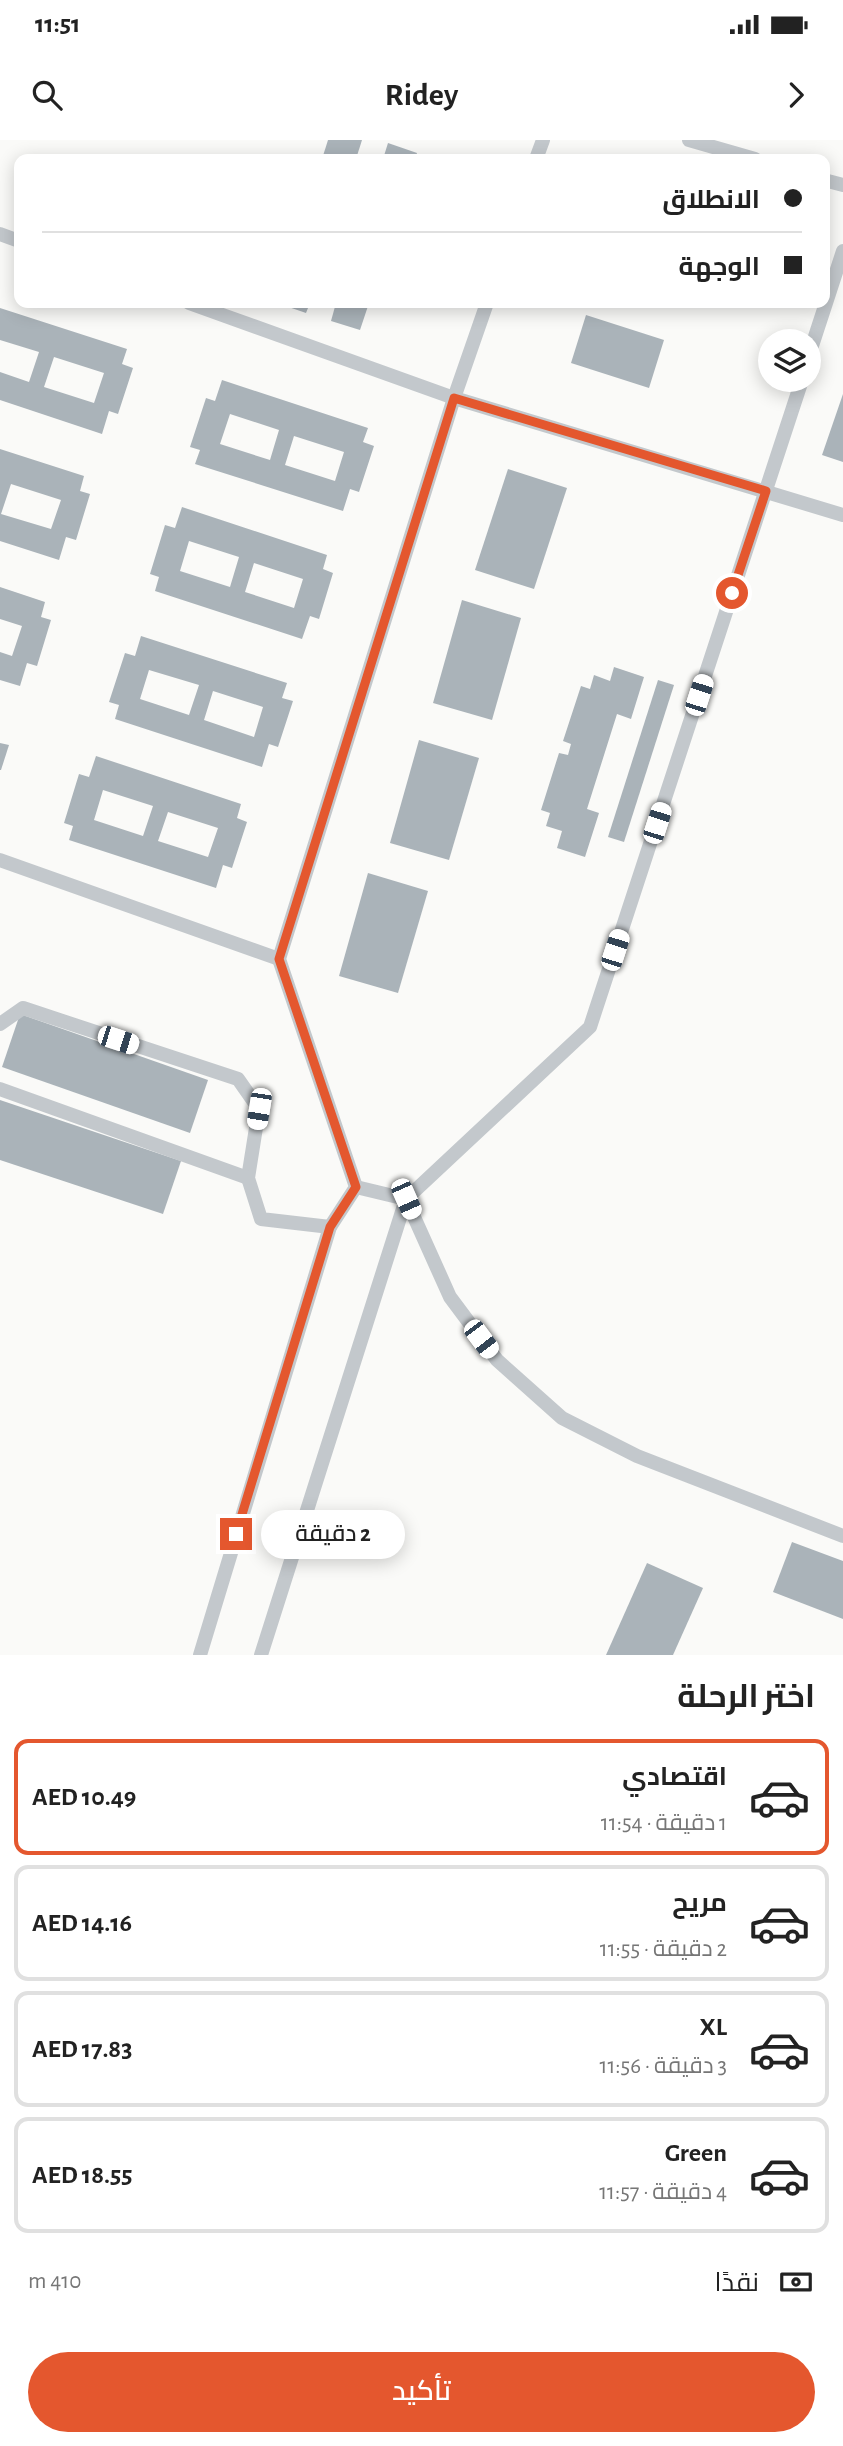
<!DOCTYPE html>
<html lang="ar">
<meta charset="utf-8">
<style>
body{margin:0;font-family:"Alegreya Sans",Cairo,sans-serif;background:#f6f6f6;color:#222;direction:rtl;height:100vh;display:flex;flex-direction:column;font-size:26px;white-space:nowrap}
*{box-sizing:border-box;margin:0}
p{font-size:23px;color:#767676}
.icon{flex:none;width:38px;height:38px;fill:none;stroke:currentColor;stroke-width:2;stroke-linecap:round;stroke-linejoin:round}
.map{position:relative;height:1515px;overflow:hidden;direction:ltr}
.sheet{display:flex;flex-direction:column;background:#fff;flex:1}
.sheet>*{flex:none}
.banner{position:absolute;left:14px;top:14px;width:816px;height:154px;border-radius:14px;box-shadow:0 4px 18px #0003;direction:rtl;display:grid;align-content:center;height:154px;padding:0 28px;background:#fff}
.fabs{position:absolute;left:758px;top:189px;display:grid;gap:14px}
.fabs a{display:grid;place-items:center;width:63px;height:63px;border-radius:50%;background:#fff;box-shadow:0 4px 18px #0003;font-size:35px}
.end{position:absolute;width:32px;height:32px;margin:-16px;border:9px solid #e4572e;background:#fff;box-shadow:0 0 0 4px #fff}
.from{border-radius:50%}
.bubble{position:absolute;height:49px;border-radius:24px;background:#fff;box-shadow:0 4px 18px #0003;font-size:23px;font-weight:600;line-height:49px;text-align:center;direction:rtl}
.car{position:absolute;width:21px;height:42px;margin:-21px -10px;border-radius:9px;box-shadow:0 0 5px 2px #0007;background:linear-gradient(#fff 24%,#345 0 40%,#fff 0 76%,#345 0 86%,#fff 0)}
.banner b{display:flex;align-items:center;gap:24px;height:66px;font-size:26px}
.banner b+b{border-top:2px solid #e0e0e0}
.banner i{width:18px;height:18px;background:#222}
ul{padding:0;list-style:none}
li{display:flex;align-items:center;gap:21px;height:116px;margin:0 14px 10px;padding:0 14px;border:4px solid #e0e0e0;border-radius:14px}
li div{flex:1}
li b{display:block;font-size:26px}
li em{font-style:normal;font-weight:600}
li.active{border-color:#e4572e}
li>.icon{width:63px;height:63px;stroke-width:1.5}
h2{padding:0 28px;font-size:32px;line-height:84px}
.pay{display:flex;align-items:center;gap:18px;height:77px;padding:0 28px;font-size:26px}
.pay p{margin-inline-start:auto}
.primary-button{display:flex;gap:14px;margin-top:auto;padding:14px 28px}
.primary-button a{flex:1;height:80px;border-radius:42px;background:#e4572e;color:#fff;font-size:28px;font-weight:600;line-height:80px;text-align:center}
.status{display:flex;justify-content:space-between;align-items:center;height:49px;padding:0 35px;background:#fff;direction:ltr}
.status svg{height:19px;fill:currentColor}
header{display:flex;justify-content:space-between;align-items:center;height:91px;padding:0 28px;background:#fff;font-size:32px;font-weight:600}
.map>svg:first-child{display:block}
.building{fill:#aab3b9;fill-rule:evenodd}
.lines{fill:none;stroke-linecap:round;stroke-linejoin:round}
.service{stroke:#c3c8cc;stroke-width:14}
.route{stroke:#e4572e;stroke-width:9}
</style>
<div class="status"><b>11:51</b><svg viewBox="0 0 49 12"><path d="M0 12V9h3v3zM5 12V6h3v6zM10 12V3h3v9zM15 12V0h3v12zM26 1h20v11H26zM47 4h2v5h-2z"/></svg></div>
<header><svg class="icon" aria-label="forward" viewBox="0 0 24 24"><path d="M9 5l7 7-7 7"/></svg>Ridey<svg class="icon" aria-label="search" viewBox="0 0 24 24"><circle cx="10" cy="10" r="6"/><path d="M15 15l6 6"/></svg></header>
<div class="map">
<svg width="843" height="1515" viewBox="0 0 843 1515">
<rect width="100%" height="100%" fill="#fafaf8"/>
<g class="building">
<path d="M 328,0 L 362,0 L 356,19 L 322,19 Z"/>
<path d="M 388,3 L 417,13 L 415,19 L 383,19 Z"/>
<path d="M 277,163 L 310,163 L 306,173 Z"/>
<path d="M 336,163 L 369,163 L 360,190 L 331,181 Z"/>
<path d="M 0,168 L 127,209 L 122,224 L 133,228 L 118,274 L 109,271 L 102,294 L 0,260 L 0,232 L 29,242 L 39,212 L 0,200 ZM 54,217 L 104,233 L 94,263 L 44,247 Z"/>
<path d="M 586,175 L 664,200 L 649,248 L 571,223 Z"/>
<path d="M 222,240 L 368,288 L 363,302 L 374,306 L 359,352 L 350,349 L 343,371 L 195,324 L 200,310 L 190,307 L 206,258 L 215,261 ZM 230,274 L 279,290 L 270,320 L 220,304 ZM 294,296 L 344,312 L 335,341 L 285,325 Z"/>
<path d="M 843,254 L 843,322 L 822,315 Z"/>
<path d="M 0,309 L 84,336 L 80,351 L 90,354 L 76,400 L 66,397 L 59,420 L 0,401 ZM 11,344 L 61,360 L 51,389 L 1,374 Z"/>
<path d="M 508,329 L 567,348 L 534,449 L 475,430 Z"/>
<path d="M 182,367 L 327,415 L 323,429 L 333,433 L 319,479 L 310,476 L 302,499 L 155,451 L 159,437 L 150,434 L 165,385 L 175,388 ZM 189,401 L 239,417 L 230,447 L 180,431 ZM 254,423 L 303,439 L 294,468 L 245,452 Z"/>
<path d="M 0,447 L 45,462 L 41,477 L 51,480 L 37,526 L 27,523 L 20,546 L 0,540 L 0,512 L 12,516 L 22,486 L 0,479 Z"/>
<path d="M 462,460 L 521,478 L 492,580 L 433,563 Z"/>
<path d="M 141,496 L 287,543 L 282,558 L 293,561 L 278,607 L 269,604 L 262,627 L 115,579 L 119,565 L 109,562 L 125,513 L 135,516 ZM 149,530 L 199,545 L 189,575 L 140,559 ZM 213,551 L 263,567 L 254,597 L 204,580 Z"/>
<path d="M 614,527 L 644,537 L 631,579 L 617,574 L 587,669 L 599,673 L 585,717 L 557,708 L 562,691 L 546,686 L 550,673 L 541,670 L 559,613 L 568,615 L 571,604 L 563,601 L 581,546 L 590,549 L 594,535 L 610,541 Z"/>
<path d="M 658,540 L 674,545 L 624,702 L 608,697 Z"/>
<path d="M 419,600 L 479,618 L 449,720 L 390,703 Z"/>
<path d="M 0,603 L 9,605 L 1,630 L 0,630 Z"/>
<path d="M 96,616 L 241,664 L 237,678 L 247,682 L 232,728 L 223,725 L 216,748 L 69,700 L 73,686 L 64,683 L 79,634 L 89,637 ZM 103,650 L 153,666 L 143,696 L 94,680 ZM 168,672 L 218,688 L 208,717 L 158,701 Z"/>
<path d="M 368,733 L 428,751 L 398,853 L 339,836 Z"/>
<path d="M 20,874 L 208,940 L 190,993 L 2,927 Z"/>
<path d="M 0,960 L 181,1021 L 163,1074 L 0,1020 Z"/>
<path d="M 792,1402 L 843,1421 L 843,1479 L 773,1452 Z"/>
<path d="M 647,1423 L 703,1448 L 673,1515 L 606,1515 Z"/>
</g>
<g class="lines">
<g class="service">
<path d="M 689,0 L 755,19"/>
<path d="M 536,19 L 543,0"/>
<path d="M 824,40 L 843,45"/>
<path d="M 0,94 L 19,101"/>
<path d="M 189,163 L 454,258 L 843,375"/>
<path d="M 808,218 L 843,111"/>
<path d="M 0,720 L 279,819"/>
<path d="M 0,884 L 23,868 L 238,939 L 259,969 L 248,1038 L 261,1079 L 330,1087"/>
<path d="M 0,949 L 248,1038"/>
<path d="M 356,1047 L 406,1059 L 450,1157 L 497,1220 L 562,1278 L 637,1316 L 843,1396"/>
<path d="M 200,1515 L 330,1087 L 356,1047 L 279,819 L 454,258 L 487,163"/>
<path d="M 261,1515 L 406,1059 L 590,887 L 802,240"/>
</g>
</g>
<g class="lines">
<path class="route" d="M 236,1394 L 330,1087 L 356,1047 L 279,819 L 454,258 L 766,351 L 732,453"/>
</g>
</svg>
<div class="fabs">
<a><svg class="icon" aria-label="layers" viewBox="0 0 24 24"><path d="M12 4l9 5-9 5-9-5zM3 14l9 5 9-5"/></svg></a>
</div>
<i class="end from" style="left:732px;top:453px"></i>
<i class="end" style="left:236px;top:1394px"></i>
<div class="bubble" style="left:261px;top:1370px;width:144px">2 دقيقة</div>
<i class="car" style="left:699px;top:555px;rotate:18deg"></i>
<i class="car" style="left:657px;top:683px;rotate:18deg"></i>
<i class="car" style="left:615px;top:810px;rotate:18deg"></i>
<i class="car" style="left:118px;top:900px;rotate:108deg"></i>
<i class="car" style="left:259px;top:969px;rotate:189deg"></i>
<i class="car" style="left:406px;top:1059px;rotate:156deg"></i>
<i class="car" style="left:481px;top:1199px;rotate:143deg"></i>
<div class="banner">
<b><i class="from"></i>الانطلاق</b>
<b><i></i>الوجهة</b>
</div>
</div>
<section class="sheet">
<h2>اختر الرحلة</h2>
<ul>
<li class="active"><svg class="icon" aria-label="car" viewBox="0 0 24 24"><path d="M5 17H2v-5l4-1 3-4h7l3 4 3 1v5h-3M9 17h6M6 11h13"/><circle cx="7" cy="17" r="2"/><circle cx="17" cy="17" r="2"/></svg><div><b>اقتصادي</b><p>1 دقيقة · 11:54</p></div><em>AED 10.49</em></li>
<li><svg class="icon" aria-label="car" viewBox="0 0 24 24"><path d="M5 17H2v-5l4-1 3-4h7l3 4 3 1v5h-3M9 17h6M6 11h13"/><circle cx="7" cy="17" r="2"/><circle cx="17" cy="17" r="2"/></svg><div><b>مريح</b><p>2 دقيقة · 11:55</p></div><em>AED 14.16</em></li>
<li><svg class="icon" aria-label="car" viewBox="0 0 24 24"><path d="M5 17H2v-5l4-1 3-4h7l3 4 3 1v5h-3M9 17h6M6 11h13"/><circle cx="7" cy="17" r="2"/><circle cx="17" cy="17" r="2"/></svg><div><b>XL</b><p>3 دقيقة · 11:56</p></div><em>AED 17.83</em></li>
<li><svg class="icon" aria-label="car" viewBox="0 0 24 24"><path d="M5 17H2v-5l4-1 3-4h7l3 4 3 1v5h-3M9 17h6M6 11h13"/><circle cx="7" cy="17" r="2"/><circle cx="17" cy="17" r="2"/></svg><div><b>Green</b><p>4 دقيقة · 11:57</p></div><em>AED 18.55</em></li>
</ul>
<div class="pay"><svg class="icon" aria-label="cash" viewBox="0 0 24 24"><path d="M3 7h18v10H3z"/><circle cx="12" cy="12" r="2"/></svg>نقدًا<p>410 m</p></div>
<div class="primary-button"><a>تأكيد</a></div>
</section>
